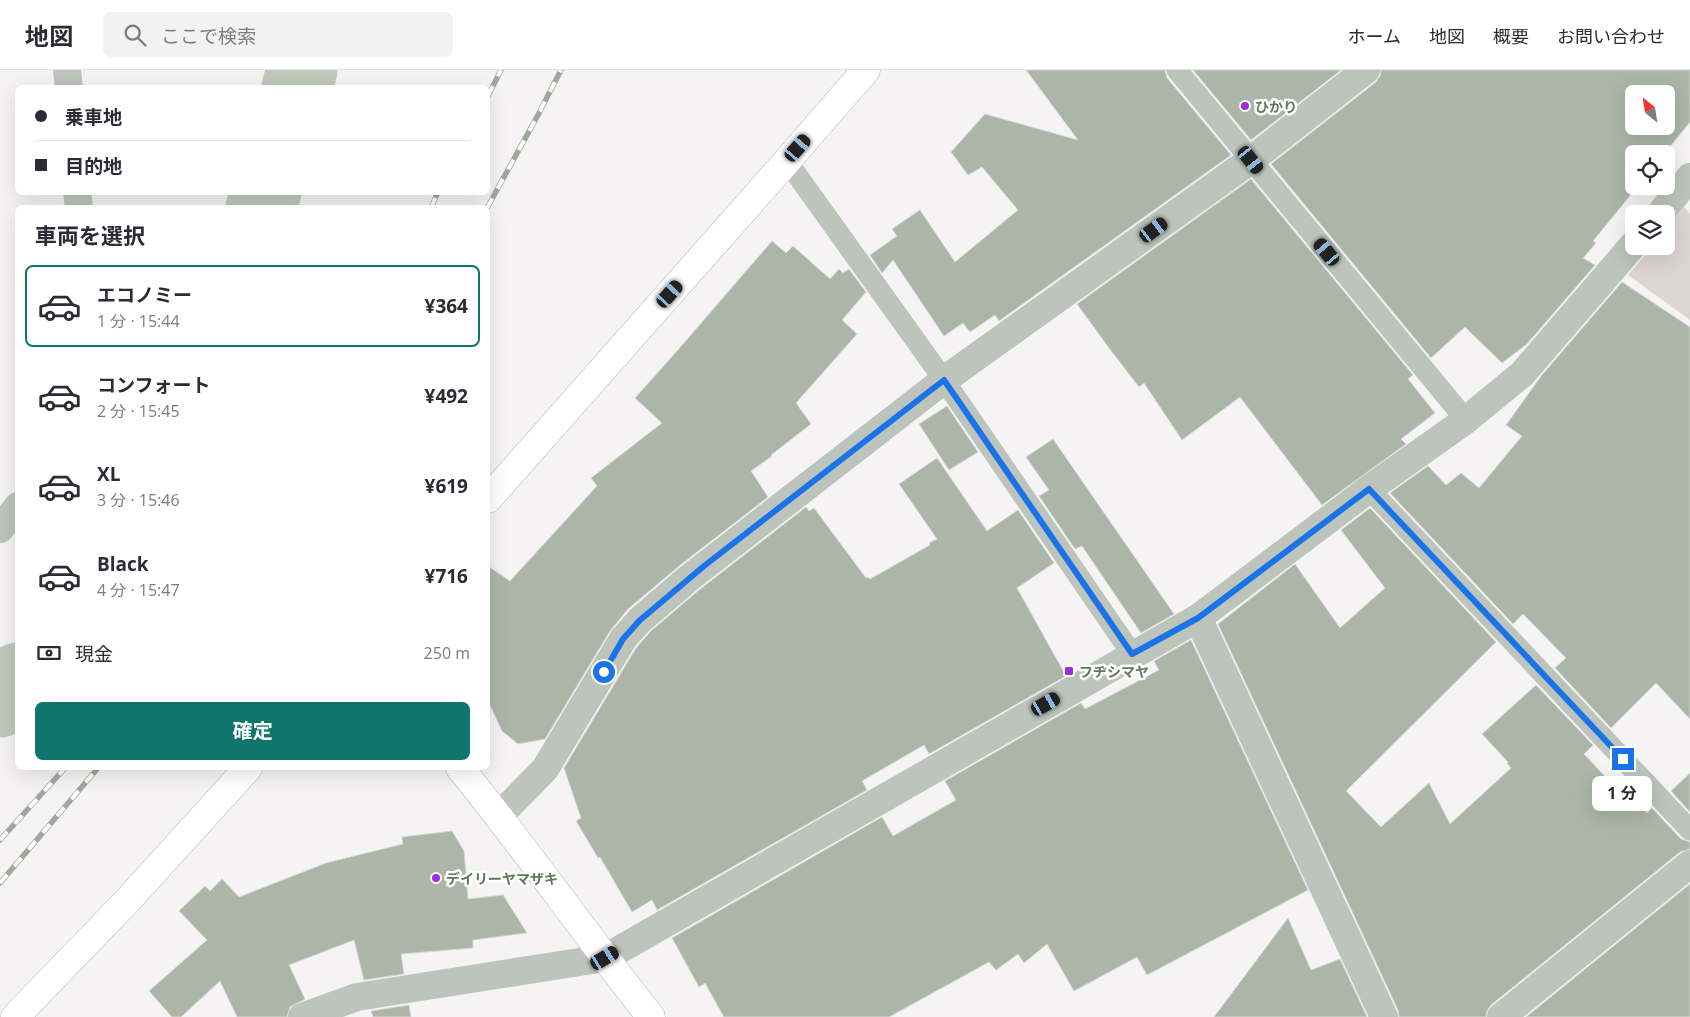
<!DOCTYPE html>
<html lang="ja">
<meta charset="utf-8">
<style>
body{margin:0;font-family:"Open Sans","Noto Sans JP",sans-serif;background:#f2f2f3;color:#2b2b33;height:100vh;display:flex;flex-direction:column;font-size:19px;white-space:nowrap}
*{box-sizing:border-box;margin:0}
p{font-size:16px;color:#7c7c81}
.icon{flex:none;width:28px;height:28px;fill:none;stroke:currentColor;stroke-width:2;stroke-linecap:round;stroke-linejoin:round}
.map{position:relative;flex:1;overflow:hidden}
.panel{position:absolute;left:15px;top:135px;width:475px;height:565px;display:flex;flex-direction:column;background:#fff;border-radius:8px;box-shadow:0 5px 20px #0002}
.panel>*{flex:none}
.guide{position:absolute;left:15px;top:15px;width:475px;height:110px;border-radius:8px;box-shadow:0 5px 20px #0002;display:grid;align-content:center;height:110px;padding:0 20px;background:#fff}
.needle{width:32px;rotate:330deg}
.fabs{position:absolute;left:1625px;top:15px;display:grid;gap:10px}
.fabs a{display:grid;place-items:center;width:50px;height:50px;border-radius:8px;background:#fff;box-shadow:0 5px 20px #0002;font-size:25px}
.end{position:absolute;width:22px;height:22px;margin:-11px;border:6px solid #1a73e8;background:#fff;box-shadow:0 0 0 2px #fff}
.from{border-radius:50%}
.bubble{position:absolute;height:35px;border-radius:8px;background:#fff;box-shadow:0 5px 20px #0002;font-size:16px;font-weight:700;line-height:35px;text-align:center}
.car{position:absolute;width:15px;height:30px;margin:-15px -8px;border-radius:6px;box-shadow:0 0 4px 1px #0007;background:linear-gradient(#222 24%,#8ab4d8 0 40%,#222 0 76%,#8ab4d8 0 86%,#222 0)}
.guide b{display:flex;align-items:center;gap:18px;height:48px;font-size:19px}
.guide b+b{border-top:1px solid #e1e1e2}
.guide i{width:12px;height:12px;background:#2b2b33}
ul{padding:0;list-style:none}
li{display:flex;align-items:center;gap:15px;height:82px;margin:0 10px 8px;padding:0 10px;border:2px solid transparent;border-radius:8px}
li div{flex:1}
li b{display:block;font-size:19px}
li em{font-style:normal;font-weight:700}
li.on{border-color:#0f766e}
li>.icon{width:45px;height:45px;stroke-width:1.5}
h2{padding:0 20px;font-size:22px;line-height:60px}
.pay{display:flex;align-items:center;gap:12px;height:55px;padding:0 20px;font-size:19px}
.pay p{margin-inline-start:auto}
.primary-button{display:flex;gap:10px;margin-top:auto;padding:10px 20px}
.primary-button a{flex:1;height:58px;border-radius:8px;background:#0f766e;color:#fff;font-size:20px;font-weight:700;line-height:58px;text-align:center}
header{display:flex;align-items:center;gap:30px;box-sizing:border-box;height:70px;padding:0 25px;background:#fff;border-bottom:1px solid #e1e1e2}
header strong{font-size:24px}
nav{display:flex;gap:28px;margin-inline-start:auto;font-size:18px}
.search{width:350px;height:45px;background:#f2f2f3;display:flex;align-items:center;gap:12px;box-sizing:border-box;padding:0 18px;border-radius:8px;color:#7c7c81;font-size:19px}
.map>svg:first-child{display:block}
.green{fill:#ddd5d4}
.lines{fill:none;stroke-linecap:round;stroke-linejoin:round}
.river{stroke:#bfcabb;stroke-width:71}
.building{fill:#abb6a8;stroke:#d8d6d7;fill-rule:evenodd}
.secondary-casing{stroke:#afb9ad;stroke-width:29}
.lane{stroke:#bcc4bb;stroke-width:21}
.street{stroke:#bcc4bb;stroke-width:28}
.secondary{stroke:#fff;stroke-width:28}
.rail-casing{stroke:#9da99b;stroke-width:5.5}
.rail{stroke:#fff;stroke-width:4;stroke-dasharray:11;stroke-linecap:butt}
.route{stroke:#1a73e8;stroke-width:6}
.poi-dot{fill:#a12adf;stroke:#fff;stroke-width:2}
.labels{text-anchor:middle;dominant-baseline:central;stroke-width:5;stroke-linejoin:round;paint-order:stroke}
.poi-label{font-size:14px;font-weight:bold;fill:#61785e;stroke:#fff;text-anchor:start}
</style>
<header>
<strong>地図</strong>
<div class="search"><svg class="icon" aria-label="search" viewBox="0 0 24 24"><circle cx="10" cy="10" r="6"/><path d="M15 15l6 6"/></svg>ここで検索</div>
<nav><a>ホーム</a><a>地図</a><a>概要</a><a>お問い合わせ</a></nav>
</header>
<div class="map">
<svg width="1690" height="947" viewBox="0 0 1690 947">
<rect width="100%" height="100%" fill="#f6f3f5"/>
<path class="green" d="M 1684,137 L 1690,144 L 1690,250 L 1628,205 L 1653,176 L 1666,176 L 1666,160 Z"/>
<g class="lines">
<g class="river">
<path d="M 297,18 L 302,0"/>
<path d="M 261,138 L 266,122"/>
<path d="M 0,632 L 18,608"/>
</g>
</g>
<g class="building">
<path d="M 1026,0 L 1165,0 L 1167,8 L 1231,85 L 999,251 L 995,245 L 970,262 L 963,253 L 944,266 L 893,190 L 882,203 L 870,185 L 897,166 L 892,159 L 920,140 L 955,192 L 1018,140 L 982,97 L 968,105 L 951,82 L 985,44 L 1078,70 Z"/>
<path d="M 1193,0 L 1341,0 L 1251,70 Z"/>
<path d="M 1381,0 L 1690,0 L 1690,52 L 1664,84 L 1634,84 L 1634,116 L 1638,116 L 1593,171 L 1596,173 L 1583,188 L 1595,195 L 1527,274 L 1502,293 L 1465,257 L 1431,288 L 1271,94 L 1376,12 L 1380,6 ZM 1634,24 L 1666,24 L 1666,56 L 1634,56 Z"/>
<path d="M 1251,109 L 1413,305 L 1408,309 L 1435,343 L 1401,369 L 1406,374 L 1322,435 L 1240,327 L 1182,370 L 1144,313 L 1139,317 L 1109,278 L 1077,234 Z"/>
<path d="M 772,171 L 786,183 L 793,176 L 830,209 L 839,199 L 843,203 L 849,199 L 866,222 L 842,250 L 857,264 L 796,333 L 811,354 L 771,385 L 772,386 L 751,401 L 768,427 L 679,496 L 628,539 L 610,561 L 545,669 L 518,674 L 502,661 L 488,631 L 488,496 L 510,511 L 597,416 L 591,408 L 662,353 L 635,328 L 677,281 Z"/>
<path d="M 1622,212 L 1690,257 L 1690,649 L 1656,613 L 1611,658 L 1555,598 L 1566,588 L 1523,544 L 1513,554 L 1390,423 L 1428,396 L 1446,415 L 1461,403 L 1479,418 L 1522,366 L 1506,355 L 1542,305 Z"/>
<path d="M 947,336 L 978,382 L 949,400 L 919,354 Z"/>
<path d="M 1053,369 L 1174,544 L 1141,563 L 1082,476 L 1075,479 L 1039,426 L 1049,420 L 1026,387 Z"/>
<path d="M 937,388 L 987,461 L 1018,440 L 1054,493 L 1017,518 L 1066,606 L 929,684 L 924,675 L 862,711 L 867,720 L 657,840 L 652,830 L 632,842 L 600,787 L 598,788 L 576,751 L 581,748 L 564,698 L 636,578 L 651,561 L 699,520 L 806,437 L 809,441 L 814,438 L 866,508 L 868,507 L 870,509 L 930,475 L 929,473 L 937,469 L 899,414 Z"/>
<path d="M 1370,438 L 1496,572 L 1346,721 L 1381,757 L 1429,713 L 1450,754 L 1511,698 L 1507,693 L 1508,692 L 1482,664 L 1536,615 L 1593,675 L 1584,684 L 1629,732 L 1633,728 L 1647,743 L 1652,738 L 1681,769 L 1690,772 L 1690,779 L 1680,782 L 1491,935 L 1487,941 L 1486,947 L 1399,947 L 1398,940 L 1218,554 L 1295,494 L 1340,558 L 1385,518 L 1341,460 Z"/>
<path d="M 1191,570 L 1308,820 L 1147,905 L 1137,887 L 1074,921 L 1047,874 L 1024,893 L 1018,884 L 996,900 L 989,892 L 889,947 L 724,947 L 705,913 L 699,917 L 672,868 L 882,747 L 893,766 L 956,730 L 945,711 L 1081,633 L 1085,639 L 1159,600 L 1154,591 Z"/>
<path d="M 1690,703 L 1690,742 L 1671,721 Z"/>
<path d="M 452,761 L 464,781 L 468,829 L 503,825 L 527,863 L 473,870 L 473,878 L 401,884 L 404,904 L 364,910 L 354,870 L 289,895 L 305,929 L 290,937 L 287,947 L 237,947 L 220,911 L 181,947 L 172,947 L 149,921 L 207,870 L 179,841 L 205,816 L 210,821 L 222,809 L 239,827 L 326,793 L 403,774 L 402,767 Z"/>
<path d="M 1690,814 L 1690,947 L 1526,947 Z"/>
<path d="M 1288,848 L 1311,900 L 1340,889 L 1367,947 L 1214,947 Z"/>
<path d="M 409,935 L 411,947 L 373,947 L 371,941 Z"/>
</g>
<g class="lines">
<defs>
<g id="secondary">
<path d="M 488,429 L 787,91 L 866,0"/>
<path d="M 460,698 C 526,779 586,865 651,947"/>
<path d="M 15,947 L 128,830 L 248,698"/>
</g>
</defs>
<use href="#secondary" class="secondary-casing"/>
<g class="lane">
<path d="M 1177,0 L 1466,350"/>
<path d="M 787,91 L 944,310 L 1132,584"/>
<path d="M 1369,419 L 1690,760"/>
</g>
<g class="street">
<path d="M 67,0 L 69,18"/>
<path d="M 77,122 L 79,138"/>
<path d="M 1660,144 L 1690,107"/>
<path d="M 0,459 L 18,436"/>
<path d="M 1198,548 L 1384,947"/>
<path d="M 499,746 L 545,699 L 623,569 L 640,550 L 689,508 L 944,310 L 1251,90 L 1366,0"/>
<path d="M 302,947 L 357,927 L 605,888 L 1198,548 L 1369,419 L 1466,350 L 1522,304 L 1634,174"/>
<path d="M 1501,947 L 1690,794"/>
</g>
<use href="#secondary" class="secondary"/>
<defs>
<g id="rail">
<path d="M 488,26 L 501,0"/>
<path d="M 431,138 L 438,122"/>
<path d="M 487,138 L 538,45 L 561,0"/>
<path d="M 0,770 L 65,698"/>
<path d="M 0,813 L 98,698"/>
</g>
</defs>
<use href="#rail" class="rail-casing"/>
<use href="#rail" class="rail"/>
</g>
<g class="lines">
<path class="route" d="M 604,602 L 623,569 L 640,550 L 652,540 L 704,496 L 944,310 L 1132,584 L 1198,548 L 1369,419 L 1623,689"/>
</g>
<g class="poi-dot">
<circle cx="1245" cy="36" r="5"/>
<rect x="1064" y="596" width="10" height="10" rx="2.5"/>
<circle cx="436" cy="808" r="5"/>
</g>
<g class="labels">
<g class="poi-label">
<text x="1255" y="36">ひかり</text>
<text x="1079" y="601">フヂシマヤ</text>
<text x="446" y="808">デイリーヤマザキ</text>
</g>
</g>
</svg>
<div class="fabs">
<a><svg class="needle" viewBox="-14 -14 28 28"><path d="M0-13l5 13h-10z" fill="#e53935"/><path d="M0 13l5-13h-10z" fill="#7c7c81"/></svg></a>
<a><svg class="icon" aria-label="locate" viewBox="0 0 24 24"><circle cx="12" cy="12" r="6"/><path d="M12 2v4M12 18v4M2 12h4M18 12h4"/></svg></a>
<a><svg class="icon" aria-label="layers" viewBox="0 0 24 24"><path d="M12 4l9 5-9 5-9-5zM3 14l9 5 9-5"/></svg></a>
</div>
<i class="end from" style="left:604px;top:602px"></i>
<i class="end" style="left:1623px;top:689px"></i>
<div class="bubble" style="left:1592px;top:706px;width:60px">1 分</div>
<i class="car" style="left:798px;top:78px;rotate:41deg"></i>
<i class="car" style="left:1251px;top:90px;rotate:141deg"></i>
<i class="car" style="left:1154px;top:160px;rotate:54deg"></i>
<i class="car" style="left:1327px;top:182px;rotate:320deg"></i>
<i class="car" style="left:670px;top:224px;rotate:42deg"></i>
<i class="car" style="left:1046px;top:634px;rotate:60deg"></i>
<i class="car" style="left:605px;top:888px;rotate:59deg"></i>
<div class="guide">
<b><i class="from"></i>乗車地</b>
<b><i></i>目的地</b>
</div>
<section class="panel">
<h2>車両を選択</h2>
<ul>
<li class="on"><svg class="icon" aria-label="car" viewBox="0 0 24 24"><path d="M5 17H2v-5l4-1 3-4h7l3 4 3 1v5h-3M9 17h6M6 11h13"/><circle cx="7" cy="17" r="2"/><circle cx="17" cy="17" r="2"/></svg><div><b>エコノミー</b><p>1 分 · 15:44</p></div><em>¥364</em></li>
<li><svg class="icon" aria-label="car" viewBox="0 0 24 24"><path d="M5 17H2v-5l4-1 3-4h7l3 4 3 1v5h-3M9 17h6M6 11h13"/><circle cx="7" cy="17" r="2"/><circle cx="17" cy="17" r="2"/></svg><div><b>コンフォート</b><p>2 分 · 15:45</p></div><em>¥492</em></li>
<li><svg class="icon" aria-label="car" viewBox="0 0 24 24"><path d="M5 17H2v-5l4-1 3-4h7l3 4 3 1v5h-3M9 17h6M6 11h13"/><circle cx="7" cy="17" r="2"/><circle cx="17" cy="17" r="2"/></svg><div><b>XL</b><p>3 分 · 15:46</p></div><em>¥619</em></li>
<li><svg class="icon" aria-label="car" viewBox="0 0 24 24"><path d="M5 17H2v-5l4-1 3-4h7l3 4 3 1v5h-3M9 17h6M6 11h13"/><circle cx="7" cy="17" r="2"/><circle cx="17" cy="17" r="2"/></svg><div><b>Black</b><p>4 分 · 15:47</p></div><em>¥716</em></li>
</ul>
<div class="pay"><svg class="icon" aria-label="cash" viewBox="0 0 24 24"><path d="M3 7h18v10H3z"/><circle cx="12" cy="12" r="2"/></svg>現金<p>250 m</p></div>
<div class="primary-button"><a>確定</a></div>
</section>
</div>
